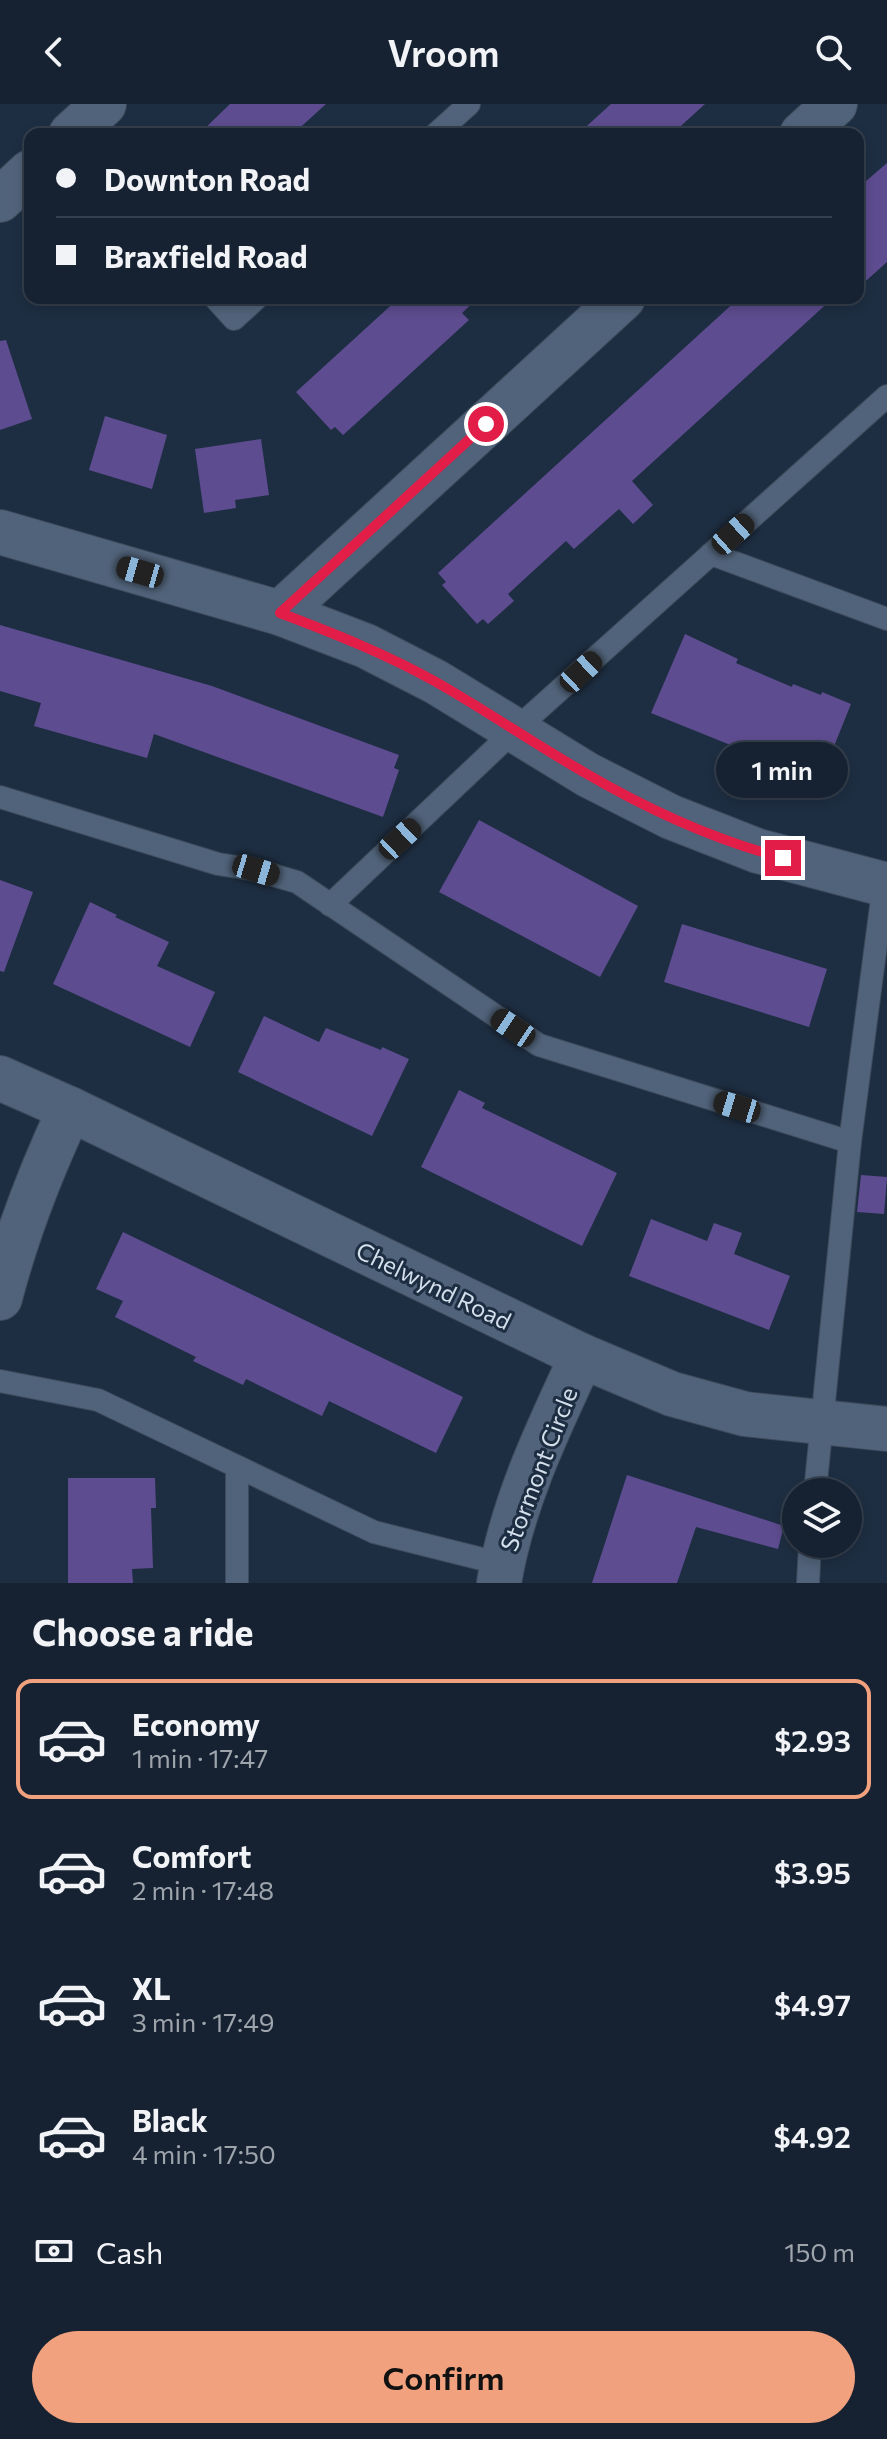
<!DOCTYPE html>
<meta charset="utf-8">
<style>
body{margin:0;font-family:Commissioner,sans-serif;background:#1f2a3a;color:#f1f3f6;height:100vh;display:flex;flex-direction:column;font-size:30px;white-space:nowrap}
*{box-sizing:border-box;margin:0}
p{font-size:26px;color:#9ea4ac}
.icon{flex:none;width:44px;height:44px;fill:none;stroke:currentColor;stroke-width:2;stroke-linecap:round;stroke-linejoin:round}
.map{position:relative;height:1479px;overflow:hidden}
.panel{display:flex;flex-direction:column;background:#162232;flex:1}
.panel>*{flex:none}
.hud{position:absolute;left:24px;top:24px;width:840px;height:176px;border-radius:16px;box-shadow:0 4px 12px #0003,0 0 0 2px #353f4d;display:grid;align-content:center;height:176px;padding:0 32px;background:#162232}
.buttons{position:absolute;left:782px;top:1374px;display:grid;gap:16px}
.buttons a{display:grid;place-items:center;width:80px;height:80px;border-radius:50%;background:#162232;box-shadow:0 4px 12px #0003,0 0 0 2px #353f4d;font-size:40px}
.end{position:absolute;width:36px;height:36px;margin:-18px;border:10px solid #e11d48;background:#fff;box-shadow:0 0 0 4px #fff}
.from{border-radius:50%}
.bubble{position:absolute;height:56px;border-radius:28px;background:#162232;box-shadow:0 4px 12px #0003,0 0 0 2px #353f4d;font-size:26px;font-weight:600;line-height:56px;text-align:center}
.car{position:absolute;width:24px;height:48px;margin:-24px -12px;border-radius:10px;box-shadow:0 0 6px 2px #0007;background:linear-gradient(#222 24%,#8ab4d8 0 40%,#222 0 76%,#8ab4d8 0 86%,#222 0)}
.hud b{display:flex;align-items:center;gap:28px;height:76px;font-size:30px}
.hud b+b{border-top:2px solid #353f4d}
.hud i{width:20px;height:20px;background:#f1f3f6}
ul{padding:0;list-style:none}
li{display:flex;align-items:center;gap:24px;height:120px;margin:0 16px 12px;padding:0 16px;border:4px solid transparent;border-radius:16px}
li div{flex:1}
li b{display:block;font-size:30px}
li em{font-style:normal;font-weight:600}
li.on{border-color:#f1a17d}
li>.icon{width:72px;height:72px;stroke-width:1.5}
h2{padding:0 32px;font-size:36px;line-height:96px}
.pay{display:flex;align-items:center;gap:20px;height:88px;padding:0 32px;font-size:30px}
.pay p{margin-inline-start:auto}
.cta{display:flex;gap:16px;margin-top:auto;padding:16px 32px}
.cta a{flex:1;height:92px;border-radius:48px;background:#f1a17d;color:#111;font-size:32px;font-weight:600;line-height:92px;text-align:center}
header{display:flex;justify-content:space-between;align-items:center;height:104px;padding:0 32px;background:#162232;font-size:36px;font-weight:600}
.map>svg:first-child{display:block}
.building{fill:#5d4c8f}
.lines{fill:none;stroke-linecap:round;stroke-linejoin:round}
.lane-casing{stroke:#3c4a5b;stroke-width:24}
.street-casing{stroke:#3c4a5b;stroke-width:46}
.lane{stroke:#51637a;stroke-width:22}
.street{stroke:#51637a;stroke-width:44}
.route{stroke:#e11d48;stroke-width:10}
.labels{text-anchor:middle;dominant-baseline:central;stroke-width:6;stroke-linejoin:round;paint-order:stroke}
.street-label{font-size:24px;fill:#d4dfec;stroke:#1e2e42}
</style>
<header><svg class="icon" aria-label="back" viewBox="0 0 24 24"><path d="M15 5l-7 7 7 7"/></svg>Vroom<svg class="icon" aria-label="search" viewBox="0 0 24 24"><circle cx="10" cy="10" r="6"/><path d="M15 15l6 6"/></svg></header>
<div class="map">
<svg width="887" height="1479" viewBox="0 0 887 1479">
<rect width="100%" height="100%" fill="#1e2e42"/>
<g class="building">
<path d="M 230,0 L 326,0 L 293,30 L 199,30 Z"/>
<path d="M 611,0 L 705,0 L 672,30 L 578,30 Z"/>
<path d="M 887,59 L 887,158 L 858,184 L 858,84 Z"/>
<path d="M 399,194 L 478,194 L 462,209 L 469,216 L 364,312 L 343,331 L 335,323 L 331,326 L 296,288 Z"/>
<path d="M 739,194 L 833,194 L 632,377 L 653,401 L 633,420 L 619,405 L 574,445 L 566,437 L 508,490 L 514,497 L 488,520 L 483,515 L 477,520 L 442,481 L 446,478 L 438,469 Z"/>
<path d="M 6,236 L 32,315 L 0,326 L 0,237 Z"/>
<path d="M 105,312 L 167,331 L 152,385 L 89,366 Z"/>
<path d="M 261,335 L 269,391 L 235,396 L 236,404 L 204,409 L 195,345 Z"/>
<path d="M 0,521 L 212,582 L 399,651 L 394,664 L 399,666 L 383,713 L 154,630 L 147,654 L 34,622 L 41,599 L 0,587 Z"/>
<path d="M 685,530 L 738,555 L 736,559 L 792,583 L 793,580 L 821,591 L 822,588 L 851,600 L 820,677 L 651,609 Z"/>
<path d="M 479,716 L 638,802 L 600,873 L 439,788 Z"/>
<path d="M 0,776 L 33,788 L 4,868 L 0,867 Z"/>
<path d="M 90,798 L 117,811 L 115,813 L 169,838 L 157,862 L 215,888 L 190,943 L 53,880 Z"/>
<path d="M 682,820 L 827,865 L 809,923 L 664,878 Z"/>
<path d="M 264,912 L 319,938 L 326,924 L 381,946 L 382,943 L 409,955 L 372,1032 L 238,968 Z"/>
<path d="M 459,986 L 485,999 L 482,1004 L 617,1069 L 582,1142 L 421,1063 Z"/>
<path d="M 861,1071 L 887,1073 L 884,1110 L 857,1108 Z"/>
<path d="M 651,1115 L 707,1137 L 714,1119 L 742,1129 L 734,1150 L 790,1172 L 769,1226 L 629,1172 Z"/>
<path d="M 123,1128 L 463,1293 L 436,1349 L 329,1297 L 322,1312 L 246,1275 L 243,1281 L 193,1257 L 196,1253 L 115,1213 L 123,1197 L 96,1185 Z"/>
<path d="M 627,1371 L 784,1422 L 778,1445 L 696,1423 L 677,1479 L 592,1479 Z"/>
<path d="M 68,1374 L 155,1374 L 156,1404 L 151,1404 L 153,1464 L 132,1465 L 133,1479 L 68,1479 Z"/>
</g>
<g class="lines">
<defs>
<g id="lane">
<path d="M 436,30 L 469,0"/>
<path d="M 215,194 L 234,215 L 257,194"/>
<path d="M 711,450 L 887,515"/>
<path d="M 0,693 L 218,760 L 256,766 L 297,778 L 539,941 L 850,1038"/>
<path d="M 330,801 L 515,626 L 887,292"/>
<path d="M 0,1277 L 98,1296 L 374,1428 L 502,1460"/>
<path d="M 237,1363 L 237,1479"/>
<path d="M 815,1388 L 850,1038 L 885,772"/>
<path d="M 808,1479 L 810,1440"/>
</g>
<g id="street">
<path d="M 71,30 L 104,0"/>
<path d="M 802,30 L 835,0"/>
<path d="M 0,96 L 30,68"/>
<path d="M 0,428 L 280,509 L 366,542 L 436,578 L 588,671 L 671,713 L 758,747 L 887,781"/>
<path d="M 280,509 L 623,194"/>
<path d="M 0,974 L 70,1005 L 582,1252 L 672,1290 L 745,1310 L 887,1325"/>
<path d="M 0,1194 C 17,1128 41,1067 70,1005"/>
<path d="M 499,1479 C 512,1399 548,1325 582,1252"/>
</g>
</defs>
<use href="#lane" class="lane-casing"/>
<use href="#street" class="street-casing"/>
<use href="#lane" class="lane"/>
<use href="#street" class="street"/>
</g>
<g class="lines">
<path class="route" d="M 486,320 L 280,509 C 333,529 386,550 436,578 C 487,607 536,641 587,670 C 647,705 715,736 783,754"/>
</g>
<g class="labels">
<g class="street-label">
<text transform="translate(434 1181) rotate(26)">Chelwynd Road</text>
<text transform="translate(538 1365) rotate(-69)">Stormont Circle</text>
</g>
</g>
</svg>
<div class="buttons">
<a><svg class="icon" aria-label="layers" viewBox="0 0 24 24"><path d="M12 4l9 5-9 5-9-5zM3 14l9 5 9-5"/></svg></a>
</div>
<i class="end from" style="left:486px;top:320px"></i>
<i class="end" style="left:783px;top:754px"></i>
<div class="bubble" style="left:716px;top:638px;width:132px">1 min</div>
<i class="car" style="left:733px;top:430px;rotate:48deg"></i>
<i class="car" style="left:140px;top:468px;rotate:286deg"></i>
<i class="car" style="left:581px;top:568px;rotate:47deg"></i>
<i class="car" style="left:400px;top:735px;rotate:47deg"></i>
<i class="car" style="left:256px;top:766px;rotate:107deg"></i>
<i class="car" style="left:513px;top:924px;rotate:304deg"></i>
<i class="car" style="left:737px;top:1003px;rotate:287deg"></i>
<div class="hud">
<b><i class="from"></i>Downton Road</b>
<b><i></i>Braxfield Road</b>
</div>
</div>
<section class="panel">
<h2>Choose a ride</h2>
<ul>
<li class="on"><svg class="icon" aria-label="car" viewBox="0 0 24 24"><path d="M5 17H2v-5l4-1 3-4h7l3 4 3 1v5h-3M9 17h6M6 11h13"/><circle cx="7" cy="17" r="2"/><circle cx="17" cy="17" r="2"/></svg><div><b>Economy</b><p>1 min · 17:47</p></div><em>$2.93</em></li>
<li><svg class="icon" aria-label="car" viewBox="0 0 24 24"><path d="M5 17H2v-5l4-1 3-4h7l3 4 3 1v5h-3M9 17h6M6 11h13"/><circle cx="7" cy="17" r="2"/><circle cx="17" cy="17" r="2"/></svg><div><b>Comfort</b><p>2 min · 17:48</p></div><em>$3.95</em></li>
<li><svg class="icon" aria-label="car" viewBox="0 0 24 24"><path d="M5 17H2v-5l4-1 3-4h7l3 4 3 1v5h-3M9 17h6M6 11h13"/><circle cx="7" cy="17" r="2"/><circle cx="17" cy="17" r="2"/></svg><div><b>XL</b><p>3 min · 17:49</p></div><em>$4.97</em></li>
<li><svg class="icon" aria-label="car" viewBox="0 0 24 24"><path d="M5 17H2v-5l4-1 3-4h7l3 4 3 1v5h-3M9 17h6M6 11h13"/><circle cx="7" cy="17" r="2"/><circle cx="17" cy="17" r="2"/></svg><div><b>Black</b><p>4 min · 17:50</p></div><em>$4.92</em></li>
</ul>
<div class="pay"><svg class="icon" aria-label="cash" viewBox="0 0 24 24"><path d="M3 7h18v10H3z"/><circle cx="12" cy="12" r="2"/></svg>Cash<p>150 m</p></div>
<div class="cta"><a>Confirm</a></div>
</section>
